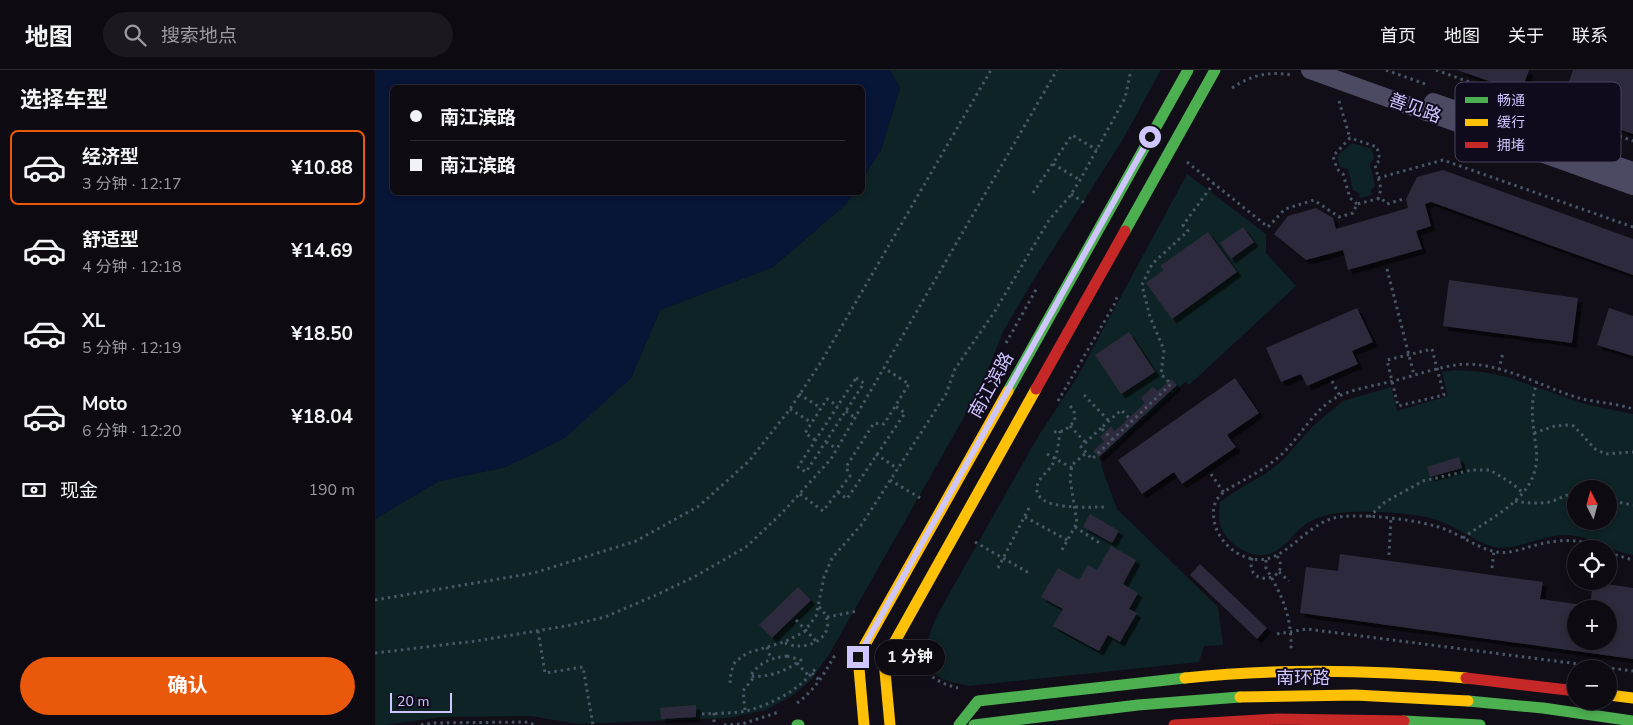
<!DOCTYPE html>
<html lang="zh">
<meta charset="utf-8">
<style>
body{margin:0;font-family:"Nunito Sans","Noto Sans SC",sans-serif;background:#1b1820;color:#f1f3f6;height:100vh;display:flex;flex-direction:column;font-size:19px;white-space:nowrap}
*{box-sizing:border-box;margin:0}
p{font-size:16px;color:#9a9a9f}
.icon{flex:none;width:28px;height:28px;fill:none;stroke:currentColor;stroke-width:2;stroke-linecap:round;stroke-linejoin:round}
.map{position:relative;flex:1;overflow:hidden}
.side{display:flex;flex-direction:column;background:#0d0a12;width:375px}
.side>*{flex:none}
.top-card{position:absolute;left:15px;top:15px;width:475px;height:110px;border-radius:8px;box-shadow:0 2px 8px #0003,0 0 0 1px #2d2b32;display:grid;align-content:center;height:110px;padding:0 20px;background:#0d0a12}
.needle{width:32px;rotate:354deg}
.fabs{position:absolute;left:1192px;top:410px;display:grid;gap:10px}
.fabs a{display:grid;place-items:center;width:50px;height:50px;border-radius:50%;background:#0d0a12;box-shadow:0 2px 8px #0003,0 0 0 1px #2d2b32;font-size:25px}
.scale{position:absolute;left:15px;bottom:12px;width:62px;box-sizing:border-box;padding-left:5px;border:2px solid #d0c6ff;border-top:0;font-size:14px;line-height:18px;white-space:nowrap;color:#d0c6ff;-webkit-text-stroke:4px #0f0a1c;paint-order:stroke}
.end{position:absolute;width:22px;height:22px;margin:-11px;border:6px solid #d0c6ff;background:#111;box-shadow:0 0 0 2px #111}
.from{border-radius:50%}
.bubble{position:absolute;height:35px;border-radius:18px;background:#0d0a12;box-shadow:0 2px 8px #0003,0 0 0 1px #2d2b32;font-size:16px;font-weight:700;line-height:35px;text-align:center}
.top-card b{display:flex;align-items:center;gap:18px;height:48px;font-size:19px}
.top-card b+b{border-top:1px solid #2d2b32}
.top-card i{width:12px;height:12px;background:#f1f3f6}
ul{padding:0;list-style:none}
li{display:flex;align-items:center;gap:15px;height:75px;margin:0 10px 8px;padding:0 10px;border:2px solid transparent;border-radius:8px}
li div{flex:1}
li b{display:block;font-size:19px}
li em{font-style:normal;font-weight:700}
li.selected{border-color:#ea580c}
li>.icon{width:45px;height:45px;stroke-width:1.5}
h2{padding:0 20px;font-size:22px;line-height:60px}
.pay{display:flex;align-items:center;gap:12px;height:55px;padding:0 20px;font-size:19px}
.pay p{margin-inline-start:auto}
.action{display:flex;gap:10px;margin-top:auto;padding:10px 20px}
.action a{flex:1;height:58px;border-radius:30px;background:#ea580c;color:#fff;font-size:20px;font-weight:700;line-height:58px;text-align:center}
header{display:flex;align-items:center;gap:30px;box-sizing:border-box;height:70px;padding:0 25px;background:#0d0a12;border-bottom:1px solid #2d2b32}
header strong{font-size:24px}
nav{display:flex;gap:28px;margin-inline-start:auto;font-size:18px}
.search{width:350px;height:45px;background:#1b1820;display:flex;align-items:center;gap:12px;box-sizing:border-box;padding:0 18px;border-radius:28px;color:#9a9a9f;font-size:19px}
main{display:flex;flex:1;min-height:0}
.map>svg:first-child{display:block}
.green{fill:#0e2325;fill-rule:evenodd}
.water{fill:#071537}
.building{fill:#2f2a3c;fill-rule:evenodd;filter:url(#shadow)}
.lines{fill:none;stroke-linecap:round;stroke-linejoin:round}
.path{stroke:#485765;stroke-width:3;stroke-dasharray:2.5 4;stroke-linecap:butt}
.street{stroke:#4c4962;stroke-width:18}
.fast{stroke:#4caf50;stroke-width:11}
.slow{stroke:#ffc107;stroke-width:11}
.jam{stroke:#c62828;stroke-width:11}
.route{stroke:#d0c6ff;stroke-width:6}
.labels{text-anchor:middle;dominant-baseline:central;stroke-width:4;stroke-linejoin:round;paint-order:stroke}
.street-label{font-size:18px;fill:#d0c6ff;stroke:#0f0a1c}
.key{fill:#0f0a1c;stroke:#494260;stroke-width:1}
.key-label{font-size:14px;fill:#d0c6ff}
</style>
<header>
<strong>地图</strong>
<div class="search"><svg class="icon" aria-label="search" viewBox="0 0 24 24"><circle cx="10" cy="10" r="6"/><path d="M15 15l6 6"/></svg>搜索地点</div>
<nav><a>首页</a><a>地图</a><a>关于</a><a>联系</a></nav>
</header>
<main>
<section class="side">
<h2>选择车型</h2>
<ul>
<li class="selected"><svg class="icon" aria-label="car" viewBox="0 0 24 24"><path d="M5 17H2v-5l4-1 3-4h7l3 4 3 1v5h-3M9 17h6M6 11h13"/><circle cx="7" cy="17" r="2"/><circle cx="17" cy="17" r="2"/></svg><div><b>经济型</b><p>3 分钟 · 12:17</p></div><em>¥10.88</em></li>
<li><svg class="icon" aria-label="car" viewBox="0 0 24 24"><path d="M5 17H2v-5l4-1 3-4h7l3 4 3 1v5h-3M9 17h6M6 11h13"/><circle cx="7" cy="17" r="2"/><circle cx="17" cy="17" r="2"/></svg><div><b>舒适型</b><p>4 分钟 · 12:18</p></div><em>¥14.69</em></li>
<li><svg class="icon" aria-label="car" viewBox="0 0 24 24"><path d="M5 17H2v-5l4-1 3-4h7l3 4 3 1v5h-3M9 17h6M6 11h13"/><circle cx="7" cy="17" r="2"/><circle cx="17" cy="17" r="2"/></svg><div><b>XL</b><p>5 分钟 · 12:19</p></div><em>¥18.50</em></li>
<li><svg class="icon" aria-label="car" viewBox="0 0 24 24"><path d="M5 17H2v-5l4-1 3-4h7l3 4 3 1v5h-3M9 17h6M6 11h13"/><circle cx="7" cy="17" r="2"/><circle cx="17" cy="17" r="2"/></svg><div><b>Moto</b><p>6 分钟 · 12:20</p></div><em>¥18.04</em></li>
</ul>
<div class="pay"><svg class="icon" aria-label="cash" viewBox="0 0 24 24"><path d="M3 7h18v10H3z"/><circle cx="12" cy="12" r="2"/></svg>现金<p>190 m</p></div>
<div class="action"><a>确认</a></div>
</section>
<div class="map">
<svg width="1258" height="655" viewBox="0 0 1258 655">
<defs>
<filter id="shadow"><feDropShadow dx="4.5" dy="4.5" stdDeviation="0" flood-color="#0009"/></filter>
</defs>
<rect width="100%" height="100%" fill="#110e18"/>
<g class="green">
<path d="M 515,0 L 786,0 L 748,69 L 656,214 L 628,262 L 605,319 L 455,583 L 435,611 L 418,625 L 391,640 L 353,648 L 203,654 L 156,646 L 66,647 L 10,655 L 0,655 L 0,449 L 64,411 L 131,397 L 256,308 L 285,240 L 398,197 L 470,135 L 479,123 L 488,122 L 488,108 L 506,80 L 525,18 Z"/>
<path d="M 977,73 L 997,79 L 999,88 L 995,94 L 1000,116 L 996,120 L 997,125 L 985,128 L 984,123 L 978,120 L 973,99 L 965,97 L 962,86 Z"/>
<path d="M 812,104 L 891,164 L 891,183 L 921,216 L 814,315 L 810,312 L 725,389 L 729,404 L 742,439 L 843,537 L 848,575 L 829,576 L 824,592 L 593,616 C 584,613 573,612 566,608 C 540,593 555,560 565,540 L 664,365 L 703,306 Z"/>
<path d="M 1082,300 L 1108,302 L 1132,307 L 1210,334 L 1258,344 L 1258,485 C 1234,481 1215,465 1190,465 C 1168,465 1137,482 1119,477 C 1100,471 1083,458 1065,451 C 1043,443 1002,441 978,442 C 961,442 943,445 928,456 C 914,468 903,488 882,485 C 867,483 850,470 845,455 C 843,449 845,439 845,432 L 856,424 L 890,404 L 907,391 L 938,356 L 968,331 L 1016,317 L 1022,341 L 1073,326 L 1067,302 ZM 1201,419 L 1234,419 L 1234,451 L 1201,451 Z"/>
</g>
<path class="water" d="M 0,0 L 515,0 L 525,18 L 506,80 L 488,108 L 488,18 L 18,18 L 18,122 L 479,123 L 470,135 L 398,197 L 285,240 L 256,308 L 190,368 L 131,397 L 64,411 L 0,449 Z"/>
<g class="building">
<path d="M 1082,0 L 1154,0 L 1146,22 Z"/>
<path d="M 1198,0 L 1258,0 L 1258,64 L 1185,38 Z"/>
<path d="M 1068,100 L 1258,169 L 1258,205 L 1056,132 L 1050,134 L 1056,156 L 1041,161 L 1047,179 L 973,200 L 968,180 L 931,190 L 899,164 L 913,146 L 941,138 L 958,148 L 961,159 L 1033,138 L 1031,129 L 1042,107 Z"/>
<path d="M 868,157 L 879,172 L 856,189 L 845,173 Z"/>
<path d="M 833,162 L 862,202 L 797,249 L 771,213 L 789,200 L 785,196 Z"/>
<path d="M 1074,210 L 1203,228 L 1197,273 L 1068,256 Z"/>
<path d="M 982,238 L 998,272 L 977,281 L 983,294 L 932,316 L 926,304 L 906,312 L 891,278 Z"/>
<path d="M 1234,238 L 1258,246 L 1258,286 L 1222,275 Z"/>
<path d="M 754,262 L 780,302 L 746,324 L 720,285 Z"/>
<path d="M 860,308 L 884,343 L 852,365 L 861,377 L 807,414 L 799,402 L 767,424 L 743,390 Z"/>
<path d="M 796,309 L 802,315 L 724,387 L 718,381 L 729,371 L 725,367 L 736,356 L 740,361 L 770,333 L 766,328 L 778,317 L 783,321 Z"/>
<path d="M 1084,387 L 1087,398 L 1055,407 L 1052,397 Z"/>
<path d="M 715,444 L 744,461 L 737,473 L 708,457 Z"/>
<path d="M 736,476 L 761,490 L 748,514 L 763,523 L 754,539 L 762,543 L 745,572 L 733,565 L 724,581 L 678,556 L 688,539 L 666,527 L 683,498 L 704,510 L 713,495 L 722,500 Z"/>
<path d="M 965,484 L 1168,512 L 1165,529 L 1215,536 L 1218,512 L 1258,518 L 1258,589 L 925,543 L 931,497 L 963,501 ZM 1201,539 L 1234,539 L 1234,571 L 1201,571 Z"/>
<path d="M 825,494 L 892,558 L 882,569 L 815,505 Z"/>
<path d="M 423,517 L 436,530 L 397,568 L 384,555 Z"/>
<path d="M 321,635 L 321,647 L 286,649 L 285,638 Z"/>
</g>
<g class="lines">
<g class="path">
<path d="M 1011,0 L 1050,14"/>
<path d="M 1061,0 L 1258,71"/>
<path d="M 857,18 C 877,5 893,1 917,5"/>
<path d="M 964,31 L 975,68"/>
<path d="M 812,92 L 893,157 L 910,139 L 939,130 L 964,147 L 978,143 L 982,134 L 1006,128 L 1012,134 L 1028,129"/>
<path d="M 678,94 L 705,110"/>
<path d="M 1003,108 L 1068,90 L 1258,157"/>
<path d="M 658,123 L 697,65 L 722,80"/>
<path d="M 696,124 L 711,134"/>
<path d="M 982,134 L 975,128 L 968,104 L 962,99 L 958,86 L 975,68 L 1002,77 L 1005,90 L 1000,95 L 1006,119 L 1003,129"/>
<path d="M 1012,199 L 1039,305"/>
<path d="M 631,273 L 662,218"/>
<path d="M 1057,279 L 1069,325 L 1023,336 L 1012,290 Z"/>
<path d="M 1124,300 L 1128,282"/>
<path d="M 481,308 L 489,313 L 431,402 L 423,397 Z"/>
<path d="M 957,311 L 965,326"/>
<path d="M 424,324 L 446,338"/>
<path d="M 709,325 L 734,351"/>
<path d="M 683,331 L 739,235 L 743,224"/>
<path d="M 415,339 L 437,353"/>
<path d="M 471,341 L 480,348"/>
<path d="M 695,356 L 711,373"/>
<path d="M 726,358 L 706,377 L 717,389 L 796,314 L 786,304 L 789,280 L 775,247 L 767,215 L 777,194 L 813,161 L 808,155 L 839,113"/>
<path d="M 685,361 C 684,370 682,388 677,395 C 673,402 663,408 662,417 C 658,441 715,437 729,437"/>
<path d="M 679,362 L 689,361 L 700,351 L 699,340 L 695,336"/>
<path d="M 1159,363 L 1180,356 L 1191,355 L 1199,356 L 1220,379 L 1231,384 L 1258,382"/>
<path d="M 440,370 L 430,363 L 452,329 L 463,336"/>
<path d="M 738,370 L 726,358 L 746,340 L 757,351"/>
<path d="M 451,372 L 462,379"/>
<path d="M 501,384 L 523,399"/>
<path d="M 672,384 L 697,398"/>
<path d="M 836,404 L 849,423"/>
<path d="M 515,410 L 547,429"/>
<path d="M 463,422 L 472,429 L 530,343 L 520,336"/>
<path d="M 425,424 L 448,441 L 475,406 L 471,397 L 499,353 L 509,354 L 534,314 L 509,298"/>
<path d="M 1234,426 L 1242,432 L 1258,435"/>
<path d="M 1140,431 C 1151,433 1162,434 1174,432 C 1183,430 1191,424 1201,423"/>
<path d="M 650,447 L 692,470"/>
<path d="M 994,447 L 1010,432 L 1048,411 L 1097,400 L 1115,400 L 1138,414 L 1148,423"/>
<path d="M 700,457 L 726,474"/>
<path d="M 1088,468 C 1120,444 1168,426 1161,377 C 1158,353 1154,337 1162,312"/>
<path d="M 600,472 L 654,503"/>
<path d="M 1225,479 C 1203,466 1178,470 1154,477 C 1144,480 1132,484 1122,482 C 1104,479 1089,467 1072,460 C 1049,450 982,442 959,448 C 922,458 905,507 862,483 C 852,477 843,466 840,455 C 838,446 837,436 843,428 C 849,420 860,415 869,410 C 882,403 896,394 907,384 C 925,367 936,344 957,330 C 974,319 999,316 1018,311 C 1039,306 1060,298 1081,295 C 1121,289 1166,317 1204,328 C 1222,333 1241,333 1258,339"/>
<path d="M 687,480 L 702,453 L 695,409 L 697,395 L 711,383"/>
<path d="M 1234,483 L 1258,490"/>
<path d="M 1014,485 L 1016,448"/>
<path d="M 877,488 C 869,520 919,510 902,486"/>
<path d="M 891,490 L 891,498 C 908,527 917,547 916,581"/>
<path d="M 623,498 L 655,436"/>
<path d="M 1117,498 L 1119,481"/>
<path d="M 904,502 L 914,511"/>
<path d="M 0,530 L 159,503 L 261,471 L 324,436 L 374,391 L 415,339 L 446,292 L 616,0"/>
<path d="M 452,547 L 483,541"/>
<path d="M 421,550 L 441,571"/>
<path d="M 163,561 L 170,603 L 208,597 L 218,655"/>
<path d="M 902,564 L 932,559 L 1258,601"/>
<path d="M 548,571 C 543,600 556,611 583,618"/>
<path d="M 410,573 C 413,574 418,576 421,576 C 446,578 465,555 443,536"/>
<path d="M 392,577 L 396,589"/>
<path d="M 0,583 L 101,571 L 191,556 L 230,547 L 279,526 L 319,507 L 371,477 L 407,443 L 456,389 L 682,0"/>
<path d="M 412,586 L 426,590 C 411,601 394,608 375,606 C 385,592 396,588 412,586 Z"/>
<path d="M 422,593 L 434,606"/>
<path d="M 437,603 L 445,611"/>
<path d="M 355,613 L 356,602 L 360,592 L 372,583 L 409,572 L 429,562 L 441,546 L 449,507 L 457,488 L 487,454 L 571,324 L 580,299 L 620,241 L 674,150 L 695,126 L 705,110 L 750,28 L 756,0"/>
<path d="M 422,633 C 440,620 449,604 460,585"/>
<path d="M 370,640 L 368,621 L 379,607"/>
<path d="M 339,643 L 339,655"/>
<path d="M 327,644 C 344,643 363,644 378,639 C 401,632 426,618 440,599"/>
<path d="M 46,655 L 58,653 L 150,652 L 161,655"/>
<path d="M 349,655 L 367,654 L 404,642"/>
</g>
<g class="street">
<path d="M 935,0 L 1258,116"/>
<path d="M 1058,32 L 1258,101"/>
</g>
<g class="fast">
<path d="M 750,161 L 840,0"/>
<path d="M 633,321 L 813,0"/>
<path d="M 1093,631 L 1168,638 L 1258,651"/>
<path d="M 1029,651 L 1105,655"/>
<path d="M 422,655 L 424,655"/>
<path d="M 584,655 L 603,631 L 810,608"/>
<path d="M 599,655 L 763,635 L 865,627"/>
</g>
<g class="slow">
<path d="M 810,608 C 902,598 999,600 1091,608"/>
<path d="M 1234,625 L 1258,628"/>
<path d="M 865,627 L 980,625 L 1093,631"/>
<path d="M 489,655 L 483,587 L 633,321"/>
<path d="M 515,655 L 509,591 L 661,319"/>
</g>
<g class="jam">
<path d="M 661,319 L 750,161"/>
<path d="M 1091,608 L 1201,621"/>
<path d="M 799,655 L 902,649 L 1029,651"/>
</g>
</g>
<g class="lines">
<path class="route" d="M 483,587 L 775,67"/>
</g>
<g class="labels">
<g class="street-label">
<text transform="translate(1040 38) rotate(20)">善见路</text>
<text transform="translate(616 315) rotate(-61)">南江滨路</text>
<text x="928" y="608">南环路</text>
</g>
</g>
<rect x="1080" y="12" width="166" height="80" rx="8" class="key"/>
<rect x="1090" y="27" width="23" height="6" fill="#4caf50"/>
<rect x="1090" y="49" width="23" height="7" fill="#ffc107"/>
<rect x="1090" y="72" width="23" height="6" fill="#c62828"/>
<g class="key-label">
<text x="1122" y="35">畅通</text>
<text x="1122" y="57">缓行</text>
<text x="1122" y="80">拥堵</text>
</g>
</svg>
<div class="fabs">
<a><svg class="needle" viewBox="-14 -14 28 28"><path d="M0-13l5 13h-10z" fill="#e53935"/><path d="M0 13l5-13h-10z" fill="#9a9a9f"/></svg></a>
<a><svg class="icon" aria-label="locate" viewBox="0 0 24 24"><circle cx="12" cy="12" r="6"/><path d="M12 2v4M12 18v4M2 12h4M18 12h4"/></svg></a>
<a>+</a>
<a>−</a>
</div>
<div class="scale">20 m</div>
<i class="end from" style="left:775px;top:67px"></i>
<i class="end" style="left:483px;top:587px"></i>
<div class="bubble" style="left:500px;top:570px;width:70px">1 分钟</div>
<div class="top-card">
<b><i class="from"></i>南江滨路</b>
<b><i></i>南江滨路</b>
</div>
</div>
</main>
